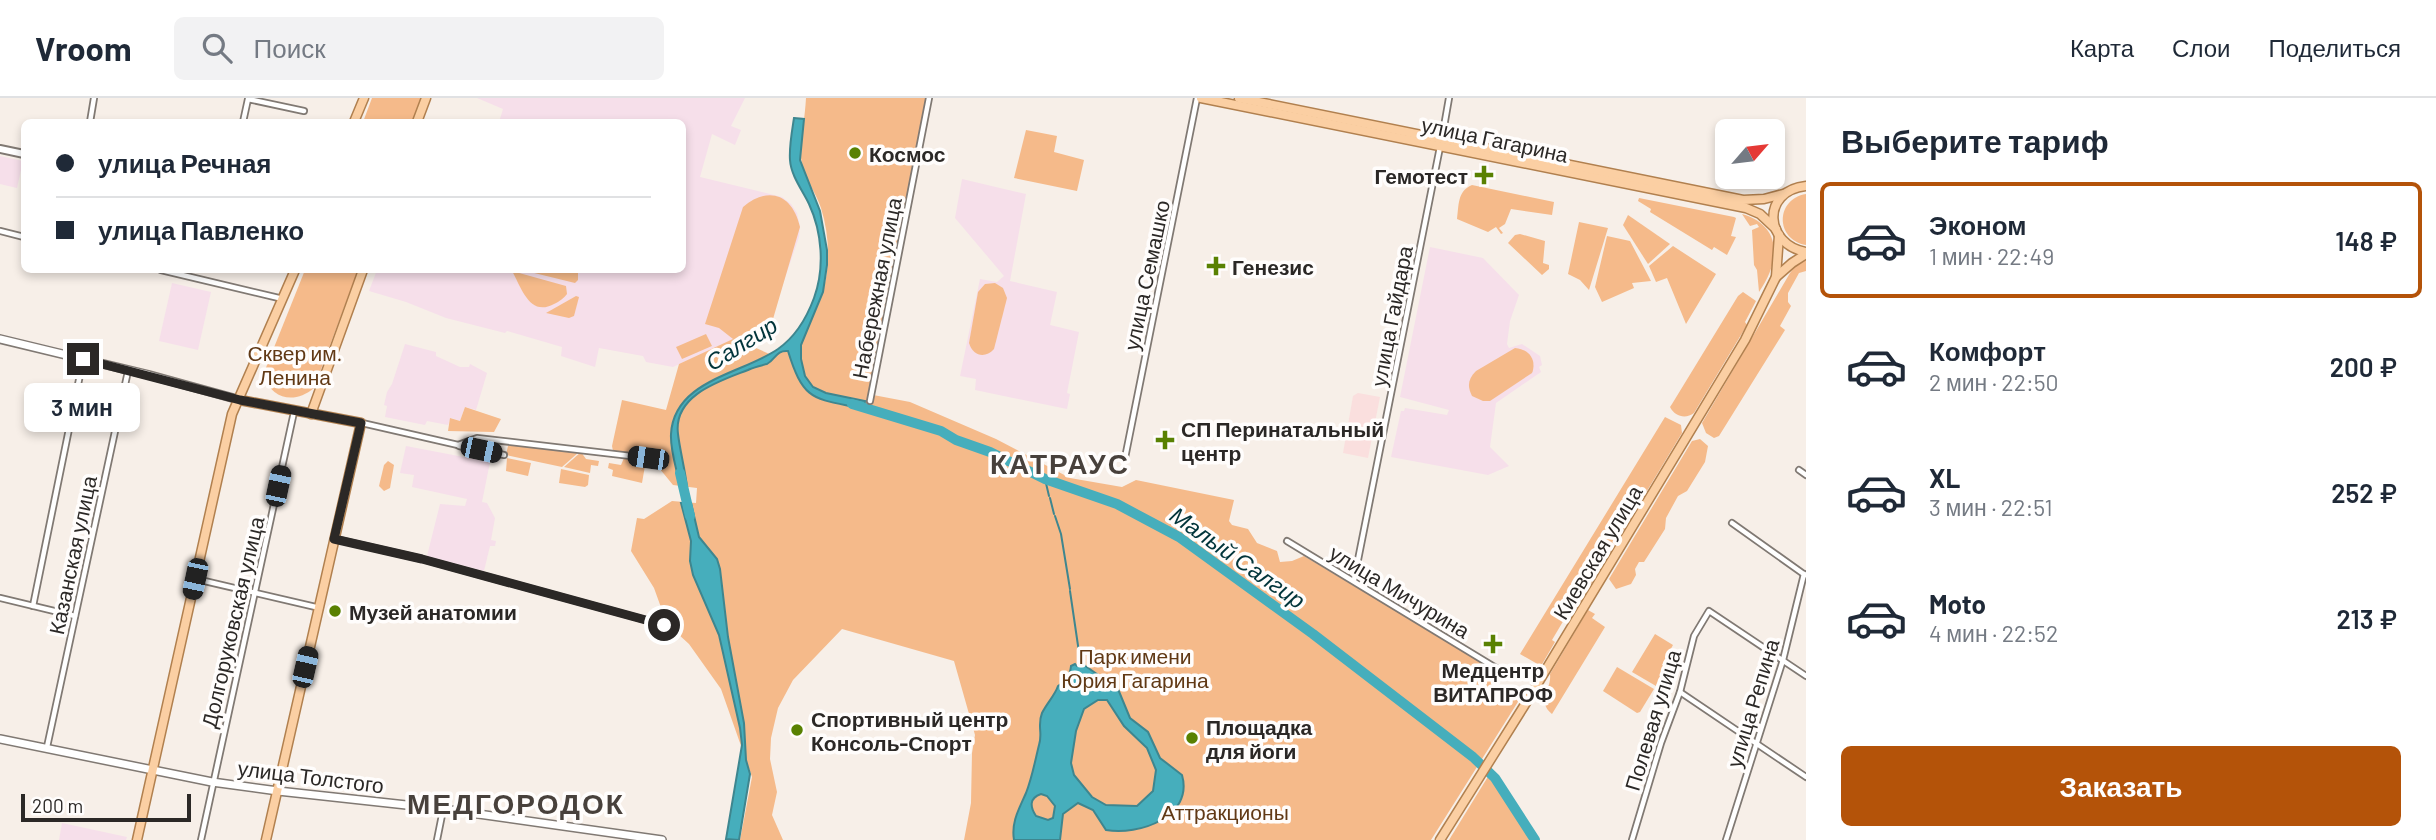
<!DOCTYPE html>
<html lang="ru">
<meta charset="utf-8">
<style>
body{margin:0;font-family:Barlow,sans-serif;background:#f2f2f3;color:#1f2937;height:100vh;display:flex;flex-direction:column;font-size:26px;white-space:nowrap}
*{box-sizing:border-box;margin:0}
p{font-size:23px;color:#747a83}
.icon{flex:none;width:38px;height:38px;fill:none;stroke:currentColor;stroke-width:2;stroke-linecap:round;stroke-linejoin:round}
.map{position:relative;flex:1;overflow:hidden}
.panel{display:flex;flex-direction:column;background:#fff;width:630px}
.panel>*{flex:none}
.guide{position:absolute;left:21px;top:21px;width:665px;height:154px;border-radius:10px;box-shadow:0 4px 10px #0003;display:grid;align-content:center;height:154px;padding:0 35px;background:#fff}
.needle{width:46px;rotate:62deg}
.fabs{position:absolute;left:1715px;top:21px;display:grid;gap:14px}
.fabs a{display:grid;place-items:center;width:70px;height:70px;border-radius:10px;background:#fff;box-shadow:0 4px 10px #0003;font-size:35px}
.scale{position:absolute;left:21px;bottom:18px;width:170px;box-sizing:border-box;padding-left:7px;border:4px solid #2b2826;border-top:0;font-size:19px;line-height:24px;white-space:nowrap;color:#2b2826;-webkit-text-stroke:5px #fffdfc;paint-order:stroke}
.end{position:absolute;width:32px;height:32px;margin:-16px;border:9px solid #2b2826;background:#fff;box-shadow:0 0 0 4px #fff}
.from{border-radius:50%}
.bubble{position:absolute;height:49px;border-radius:10px;background:#fff;box-shadow:0 4px 10px #0003;font-size:23px;font-weight:600;line-height:49px;text-align:center}
.car{position:absolute;width:21px;height:42px;margin:-21px -10px;border-radius:9px;box-shadow:0 0 5px 2px #0007;background:linear-gradient(#222 24%,#8ab4d8 0 40%,#222 0 76%,#8ab4d8 0 86%,#222 0)}
.guide b{display:flex;align-items:center;gap:24px;height:66px;font-size:26px}
.guide b+b{border-top:2px solid #e0e1e3}
.guide i{width:18px;height:18px;background:#1f2937}
ul{padding:0;list-style:none}
li{display:flex;align-items:center;gap:21px;height:116px;margin:0 14px 10px;padding:0 21px;border:4px solid transparent;border-radius:10px}
li div{flex:1}
li b{display:block;font-size:26px}
li em{font-style:normal;font-weight:600}
li.selected{border-color:#b45309}
li>.icon{width:63px;height:63px;stroke-width:1.5}
h2{padding:0 35px;font-size:32px;line-height:84px}
.button{display:flex;gap:14px;margin-top:auto;padding:14px 35px}
.button a{flex:1;height:80px;border-radius:10px;background:#b45309;color:#fff;font-size:28px;font-weight:600;line-height:80px;text-align:center}
header{display:flex;align-items:center;gap:42px;box-sizing:border-box;height:98px;padding:0 35px;background:#fff;border-bottom:2px solid #e0e1e3}
header strong{font-size:33px}
nav{display:flex;gap:38px;margin-inline-start:auto;font-size:24px}
.search{width:490px;height:63px;background:#f2f2f3;display:flex;align-items:center;gap:18px;box-sizing:border-box;padding:0 24px;border-radius:10px;color:#747a83;font-size:26px}
main{display:flex;flex:1;min-height:0}
.map>svg:first-child{display:block}
.industrial{fill:#fadfde}
.education{fill:#f6dfea}
.green{fill:#f5ba8a}
.water{fill:#46aebc;stroke:#3e868f;stroke-width:2;fill-rule:evenodd}
.lines{fill:none;stroke-linecap:round;stroke-linejoin:round}
.stream{stroke:#3e868f;stroke-width:2}
.river{stroke:#46aebc;stroke-width:10}
.minor-casing{stroke:#807973;stroke-width:8}
.tertiary-casing{stroke:#807973;stroke-width:10}
.secondary-casing{stroke:#807973;stroke-width:10}
.primary-casing{stroke:#b1804f;stroke-width:11}
.minor{stroke:#fff;stroke-width:4.5}
.tertiary{stroke:#fff;stroke-width:6}
.secondary{stroke:#fff;stroke-width:7}
.primary{stroke:#fbcfa3;stroke-width:8}
.route{stroke:#2b2826;stroke-width:9}
.poi-dot{fill:#598102;stroke:#fffdfc;stroke-width:2.5}
.labels{text-anchor:middle;dominant-baseline:central;stroke-width:7;stroke-linejoin:round;paint-order:stroke}
.street-label{font-size:21px;fill:#2b2826;stroke:#fffdfc}
.poi-label{font-size:21px;font-weight:bold;fill:#2b2826;stroke:#fffdfc;text-anchor:start}
.park-label{font-size:21px;fill:#613915;stroke:#fffdfc}
.water-label{font-size:23px;font-style:italic;fill:#01343a;stroke:#fffdfc}
.district-label{font-size:28px;font-weight:bold;letter-spacing:2px;fill:#48413c;stroke:#fffdfc}
</style>
<header>
<strong>Vroom</strong>
<div class="search"><svg class="icon" aria-label="search" viewBox="0 0 24 24"><circle cx="10" cy="10" r="6"/><path d="M15 15l6 6"/></svg>Поиск</div>
<nav><a>Карта</a><a>Слои</a><a>Поделиться</a></nav>
</header>
<main>
<div class="map">
<svg width="1806" height="742" viewBox="0 0 1806 742">
<rect width="100%" height="100%" fill="#f7efe8"/>
<path class="industrial" d="M 1358,295 L 1380,299 L 1368,360 L 1343,355 L 1353,298 Z"/>
<g class="education">
<path d="M 477,0 L 745,0 L 731,28 L 741,32 L 735,47 L 712,36 L 700,79 L 782,99 L 791,106 L 797,115 L 800,129 L 799,139 L 769,227 L 757,237 L 747,241 L 734,241 L 673,269 L 646,264 L 643,258 L 599,250 L 595,269 L 561,258 L 562,249 L 507,233 L 505,235 L 446,220 L 406,204 L 369,193 L 377,172 L 682,172 L 682,24 L 499,24 L 503,11 Z"/>
<path d="M 0,58 L 23,63 L 17,90 L 0,86 Z"/>
<path d="M 962,81 L 1026,96 L 1010,183 L 1057,194 L 1050,227 L 1079,234 L 1067,295 L 1070,296 L 1067,311 L 975,292 L 976,281 L 960,278 L 980,181 L 997,184 L 1004,178 L 955,120 Z"/>
<path d="M 1430,149 L 1483,160 L 1519,197 L 1510,223 L 1507,246 L 1509,250 L 1522,246 L 1540,258 L 1542,267 L 1539,269 L 1541,274 L 1496,305 L 1490,349 L 1509,368 L 1488,377 L 1391,359 L 1401,313 L 1404,313 L 1405,310 L 1447,317 L 1449,312 L 1400,299 Z"/>
<path d="M 172,185 L 211,194 L 198,252 L 159,243 Z"/>
<path d="M 405,246 L 436,254 L 436,258 L 460,269 L 469,269 L 470,266 L 487,275 L 476,312 L 465,309 L 460,323 L 451,320 L 448,327 L 427,323 L 425,327 L 385,319 L 387,308 L 384,307 L 387,294 L 392,286 Z"/>
<path d="M 406,348 L 490,364 L 482,404 L 487,405 L 495,420 L 491,442 L 496,443 L 495,448 L 490,448 L 484,473 L 427,458 L 440,406 L 465,408 L 467,401 L 412,389 L 414,377 L 400,375 Z"/>
<path d="M 62,725 L 127,739 L 126,742 L 59,742 Z"/>
</g>
<g class="green">
<path d="M 372,0 L 422,0 L 413,24 L 363,24 Z"/>
<path d="M 806,0 L 928,0 L 868,296 L 910,304 L 996,341 L 1070,380 L 1122,389 L 1136,382 L 1234,402 L 1229,423 L 1232,427 L 1248,431 L 1257,445 L 1277,453 L 1280,464 L 1292,463 L 1304,458 L 1490,569 L 1487,573 L 1494,590 L 1498,595 L 1514,591 L 1521,599 L 1431,742 L 964,742 L 971,705 L 972,655 L 975,637 L 954,563 L 842,531 L 793,582 L 778,610 L 771,640 L 770,661 L 777,694 L 772,717 L 783,742 L 740,742 L 752,679 L 721,591 L 689,546 L 667,526 L 654,490 L 631,453 L 637,420 L 644,421 L 672,403 L 696,405 L 697,390 L 673,387 L 655,365 L 655,358 L 613,353 L 612,348 L 622,302 L 666,312 L 679,266 L 733,241 L 719,230 L 705,226 L 743,109 C 769,87 793,97 800,129 L 773,221 C 763,236 752,240 736,241 L 774,258 C 825,229 838,164 821,110 C 816,94 802,77 801,60 C 801,40 805,19 806,0 Z"/>
<path d="M 1026,32 L 1057,38 L 1054,54 L 1084,62 L 1077,93 L 1014,80 Z"/>
<path d="M 1472,87 L 1554,104 L 1552,117 L 1511,111 L 1505,126 L 1499,130 L 1503,135 L 1501,136 L 1496,129 L 1488,134 L 1457,121 C 1459,108 1457,93 1472,87 Z"/>
<path d="M 1806,96 L 1806,147 C 1775,142 1775,101 1806,96 Z"/>
<path d="M 1639,100 L 1734,119 L 1736,120 L 1731,138 L 1736,139 L 1727,157 L 1714,149 L 1712,152 L 1650,114 L 1651,111 L 1638,103 Z"/>
<path d="M 1742,116 C 1783,128 1780,164 1759,194 L 1757,172 L 1754,167 L 1752,132 L 1759,129 L 1757,126 L 1750,128 Z"/>
<path d="M 1628,117 L 1670,146 L 1648,166 L 1623,127 Z"/>
<path d="M 1579,124 L 1608,130 L 1589,192 L 1580,182 L 1568,176 Z"/>
<path d="M 1520,136 L 1545,143 L 1543,165 L 1549,167 L 1549,171 L 1542,177 L 1508,145 L 1515,137 Z"/>
<path d="M 1607,138 L 1630,143 L 1651,183 L 1632,185 L 1634,190 L 1602,204 L 1595,189 Z"/>
<path d="M 1673,148 L 1716,176 L 1686,226 L 1667,180 L 1656,184 L 1649,168 Z"/>
<path d="M 1806,161 L 1806,173 L 1799,175 L 1788,195 L 1788,204 L 1791,208 L 1780,228 L 1785,232 L 1719,338 L 1714,340 L 1706,335 L 1702,325 L 1790,175 L 1796,167 Z"/>
<path d="M 305,172 L 358,172 L 314,290 C 295,306 272,302 263,277 Z"/>
<path d="M 522,172 L 578,172 L 578,182 L 575,185 Z"/>
<path d="M 512,173 L 566,188 L 567,196 C 563,201 560,203 554,206 C 530,219 522,191 512,173 Z"/>
<path d="M 995,185 L 1003,190 L 1007,200 L 994,251 C 985,261 973,258 969,245 L 978,194 L 985,186 Z"/>
<path d="M 1743,194 L 1756,203 L 1745,224 L 1747,227 L 1694,315 C 1686,321 1675,319 1670,309 L 1672,306 L 1738,198 Z"/>
<path d="M 576,198 L 579,199 L 574,218 L 569,220 L 546,215 Z"/>
<path d="M 706,236 L 712,248 L 682,261 L 676,249 Z"/>
<path d="M 1515,250 C 1529,251 1537,262 1532,275 L 1490,303 L 1483,303 L 1472,298 C 1467,288 1468,281 1476,273 Z"/>
<path d="M 465,309 L 501,321 L 494,334 L 448,333 L 450,320 L 460,323 Z"/>
<path d="M 1665,319 L 1681,327 L 1682,335 L 1575,512 L 1571,510 L 1552,542 L 1555,544 L 1541,568 L 1520,556 Z"/>
<path d="M 1700,341 L 1708,348 L 1705,364 L 1687,393 L 1678,398 L 1666,420 L 1665,431 L 1644,464 L 1639,464 L 1635,471 L 1636,477 L 1631,486 L 1616,491 L 1609,481 L 1692,343 Z"/>
<path d="M 513,346 L 579,354 L 562,369 L 506,357 L 508,348 Z"/>
<path d="M 581,354 L 586,361 L 599,363 L 598,368 L 591,367 L 590,375 L 564,369 Z"/>
<path d="M 507,360 L 531,365 L 528,378 L 506,373 Z"/>
<path d="M 624,360 L 646,362 L 642,385 L 612,378 L 613,372 L 608,370 L 609,365 L 621,367 Z"/>
<path d="M 388,363 L 394,367 L 390,390 L 384,393 L 379,388 L 384,367 Z"/>
<path d="M 561,371 L 589,377 L 588,387 L 585,389 L 559,385 Z"/>
<path d="M 1588,512 L 1595,516 L 1592,520 L 1605,529 L 1552,616 C 1536,603 1552,591 1550,576 Z"/>
<path d="M 1655,536 L 1673,547 L 1662,567 L 1665,569 L 1656,588 L 1632,574 Z"/>
<path d="M 1617,569 L 1654,591 L 1640,614 L 1637,615 L 1603,593 Z"/>
<path d="M 1489,677 L 1494,680 L 1533,742 L 1449,742 Z"/>
</g>
<g class="water">
<path d="M 794,20 L 804,21 L 800,62 L 820,113 L 827,152 L 827,167 L 823,194 L 801,247 L 801,261 L 805,278 L 813,289 L 826,295 L 865,303 L 864,311 C 814,300 804,305 788,253 C 776,252 776,261 767,266 C 766,266 752,270 748,272 C 720,283 673,297 678,336 C 680,353 685,371 687,389 L 680,388 C 677,372 670,352 671,336 C 674,282 742,276 778,251 C 795,239 807,219 814,200 C 825,170 822,134 809,106 C 803,93 791,78 790,62 C 789,49 792,33 794,20 Z"/>
<path d="M 681,405 L 691,405 L 699,439 L 717,461 L 720,471 L 728,539 L 744,625 L 746,662 L 750,676 L 739,742 L 726,741 L 742,647 L 740,630 L 719,537 L 693,477 L 690,463 L 691,443 Z"/>
<path d="M 1075,566 L 1077,568 L 1084,567 L 1118,591 L 1130,620 L 1148,634 L 1160,660 L 1182,677 C 1194,719 1138,738 1106,732 L 1093,712 L 1078,705 L 1063,716 L 1060,742 L 1014,742 C 1011,724 1019,711 1026,695 C 1032,680 1035,663 1039,647 C 1043,636 1037,627 1042,615 C 1047,605 1055,597 1058,588 C 1065,583 1070,579 1071,568 ZM 1098,602 L 1107,602 L 1124,628 L 1147,650 L 1156,672 L 1153,693 L 1137,708 L 1106,707 L 1092,699 L 1074,677 L 1071,665 L 1076,633 L 1084,611 ZM 1041,696 L 1047,698 L 1055,708 L 1053,720 L 1048,722 L 1036,718 C 1030,709 1029,700 1041,696 Z"/>
</g>
<g class="lines">
<g class="stream">
<path d="M 1045,381 L 1049,398"/>
<path d="M 1050,400 L 1054,416"/>
<path d="M 1055,418 L 1061,436 L 1070,491"/>
<path d="M 1070,493 L 1081,568"/>
</g>
<g class="river">
<path d="M 852,306 L 941,333 L 956,342 L 990,354 L 1045,381 L 1117,406 L 1179,439 L 1313,536 L 1473,659 L 1495,680 L 1535,742"/>
<path d="M 680,375 L 690,418"/>
</g>
<defs>
<g id="minor">
<path d="M 90,24 L 94,0"/>
<path d="M 243,24 L 248,1 L 304,13"/>
<path d="M 1442,40 L 1449,0"/>
<path d="M 0,133 L 24,139"/>
<path d="M 161,172 L 283,201"/>
<path d="M 870,303 L 929,0"/>
<path d="M 362,325 L 458,347 L 477,340 L 648,360"/>
<path d="M 459,348 L 504,357"/>
<path d="M 1125,360 L 1197,0"/>
<path d="M 1799,372 L 1806,377"/>
<path d="M 1732,425 L 1805,477"/>
<path d="M 335,441 L 422,461 L 664,527"/>
<path d="M 1287,443 L 1496,570"/>
<path d="M 196,481 L 320,510"/>
<path d="M 1354,482 L 1440,49"/>
<path d="M 0,500 L 75,518"/>
<path d="M 33,508 L 83,262"/>
<path d="M 1680,594 L 1806,679"/>
<path d="M 47,649 L 128,273"/>
<path d="M 201,742 L 294,314"/>
<path d="M 437,742 L 443,712"/>
<path d="M 1632,742 L 1661,645 L 1680,594 L 1694,538 L 1709,513 L 1806,578"/>
<path d="M 1726,742 L 1783,562 L 1804,476"/>
</g>
<path id="tertiary" d="M 0,51 L 24,56"/>
<g id="secondary">
<path d="M 0,241 L 149,277 L 240,302"/>
<path d="M 0,641 L 212,684 L 278,693 L 443,711 L 662,742"/>
</g>
<g id="primary">
<path d="M 1201,0 L 1746,110 L 1760,116 L 1776,131"/>
<path d="M 1239,0 L 1743,102 L 1764,101 L 1783,96"/>
<path d="M 354,24 L 364,0"/>
<path d="M 417,24 L 426,0"/>
<path d="M 1806,88 C 1760,93 1765,147 1806,154"/>
<path d="M 1776,179 L 1792,165 L 1806,156"/>
<path d="M 240,302 L 361,325 L 266,742"/>
<path d="M 311,316 L 363,172"/>
<path d="M 137,742 L 232,316 L 295,172"/>
<path d="M 1440,742 L 1524,608 L 1745,242 L 1776,179 L 1779,137"/>
</g>
</defs>
<use href="#minor" class="minor-casing"/>
<use href="#tertiary" class="tertiary-casing"/>
<use href="#secondary" class="secondary-casing"/>
<use href="#primary" class="primary-casing"/>
<use href="#minor" class="minor"/>
<use href="#tertiary" class="tertiary"/>
<use href="#secondary" class="secondary"/>
<use href="#primary" class="primary"/>
</g>
<g class="lines">
<path class="route" d="M 83,261 L 240,302 L 361,325 L 334,441 L 422,461 L 664,527"/>
</g>
<g class="poi-dot">
<circle cx="855" cy="55" r="7"/>
<path d="M1480.5 66.5h7v7h7v7h-7v7h-7v-7h-7v-7h7z"/>
<path d="M1212.5 157.5h7v7h7v7h-7v7h-7v-7h-7v-7h7z"/>
<path d="M1161.5 331.5h7v7h7v7h-7v7h-7v-7h-7v-7h7z"/>
<circle cx="335" cy="513" r="7"/>
<path d="M1489.5 535.5h7v7h7v7h-7v7h-7v-7h-7v-7h7z"/>
<circle cx="797" cy="632" r="7"/>
<circle cx="1192" cy="640" r="7"/>
</g>
<g class="labels">
<g class="street-label">
<text transform="translate(1495 41) rotate(12)">улица Гагарина</text>
<text transform="translate(1146 177) rotate(-78)">улица Семашко</text>
<text transform="translate(876 190) rotate(-79)">Набережная улица</text>
<text transform="translate(1391 218) rotate(-79)">улица Гайдара</text>
<text transform="translate(1597 454) rotate(-59)">Киевская улица</text>
<text transform="translate(72 457) rotate(-78)">Казанская улица</text>
<text transform="translate(1400 493) rotate(31)">улица Мичурина</text>
<text transform="translate(232 524) rotate(-77)">Долгоруковская улица</text>
<text transform="translate(1752 605) rotate(-73)">улица Репина</text>
<text transform="translate(1652 622) rotate(-73)">Полевая улица</text>
<text transform="translate(311 678) rotate(7)">улица Толстого</text>
</g>
<g class="poi-label">
<text x="869" y="55">Космос</text>
<text x="1468" y="77" text-anchor="end">Гемотест</text>
<text x="1232" y="168">Генезис</text>
<text x="1181" y="330">СП Перинатальный<tspan x="1181" dy="24">центр</tspan></text>
<text x="349" y="513">Музей анатомии</text>
<text x="1493" y="571" text-anchor="middle">Медцентр<tspan x="1493" dy="24">ВИТАПРОФ</tspan></text>
<text x="811" y="620">Спортивный центр<tspan x="811" dy="24">Консоль-Спорт</tspan></text>
<text x="1206" y="628">Площадка<tspan x="1206" dy="24">для йоги</tspan></text>
</g>
<g class="park-label">
<text x="295" y="254">Сквер им.<tspan x="295" dy="24">Ленина</tspan></text>
<text x="1135" y="557">Парк имени<tspan x="1135" dy="24">Юрия Гагарина</tspan></text>
<text x="1225" y="713">Аттракционы</text>
</g>
<g class="water-label">
<text transform="translate(741 245) rotate(-32)">Салгир</text>
<text transform="translate(1238 459) rotate(35)">Малый Салгир</text>
</g>
<g class="district-label">
<text x="1060" y="365">КАТРАУС</text>
<text x="516" y="705">МЕДГОРОДОК</text>
</g>
</g>
</svg>
<div class="fabs">
<a><svg class="needle" viewBox="-14 -14 28 28"><path d="M0-13l5 13h-10z" fill="#e53935"/><path d="M0 13l5-13h-10z" fill="#747a83"/></svg></a>
</div>
<div class="scale">200 m</div>
<i class="end from" style="left:664px;top:527px"></i>
<i class="end" style="left:83px;top:261px"></i>
<div class="bubble" style="left:24px;top:285px;width:116px">3 мин</div>
<i class="car" style="left:481px;top:352px;rotate:102deg"></i>
<i class="car" style="left:648px;top:360px;rotate:278deg"></i>
<i class="car" style="left:278px;top:388px;rotate:12deg"></i>
<i class="car" style="left:195px;top:481px;rotate:192deg"></i>
<i class="car" style="left:305px;top:569px;rotate:13deg"></i>
<div class="guide">
<b><i class="from"></i>улица Речная</b>
<b><i></i>улица Павленко</b>
</div>
</div>
<section class="panel">
<h2>Выберите тариф</h2>
<ul>
<li class="selected"><svg class="icon" aria-label="car" viewBox="0 0 24 24"><path d="M5 17H2v-5l4-1 3-4h7l3 4 3 1v5h-3M9 17h6M6 11h13"/><circle cx="7" cy="17" r="2"/><circle cx="17" cy="17" r="2"/></svg><div><b>Эконом</b><p>1 мин · 22:49</p></div><em>148 ₽</em></li>
<li><svg class="icon" aria-label="car" viewBox="0 0 24 24"><path d="M5 17H2v-5l4-1 3-4h7l3 4 3 1v5h-3M9 17h6M6 11h13"/><circle cx="7" cy="17" r="2"/><circle cx="17" cy="17" r="2"/></svg><div><b>Комфорт</b><p>2 мин · 22:50</p></div><em>200 ₽</em></li>
<li><svg class="icon" aria-label="car" viewBox="0 0 24 24"><path d="M5 17H2v-5l4-1 3-4h7l3 4 3 1v5h-3M9 17h6M6 11h13"/><circle cx="7" cy="17" r="2"/><circle cx="17" cy="17" r="2"/></svg><div><b>XL</b><p>3 мин · 22:51</p></div><em>252 ₽</em></li>
<li><svg class="icon" aria-label="car" viewBox="0 0 24 24"><path d="M5 17H2v-5l4-1 3-4h7l3 4 3 1v5h-3M9 17h6M6 11h13"/><circle cx="7" cy="17" r="2"/><circle cx="17" cy="17" r="2"/></svg><div><b>Moto</b><p>4 мин · 22:52</p></div><em>213 ₽</em></li>
</ul>
<div class="button"><a>Заказать</a></div>
</section>
</main>
